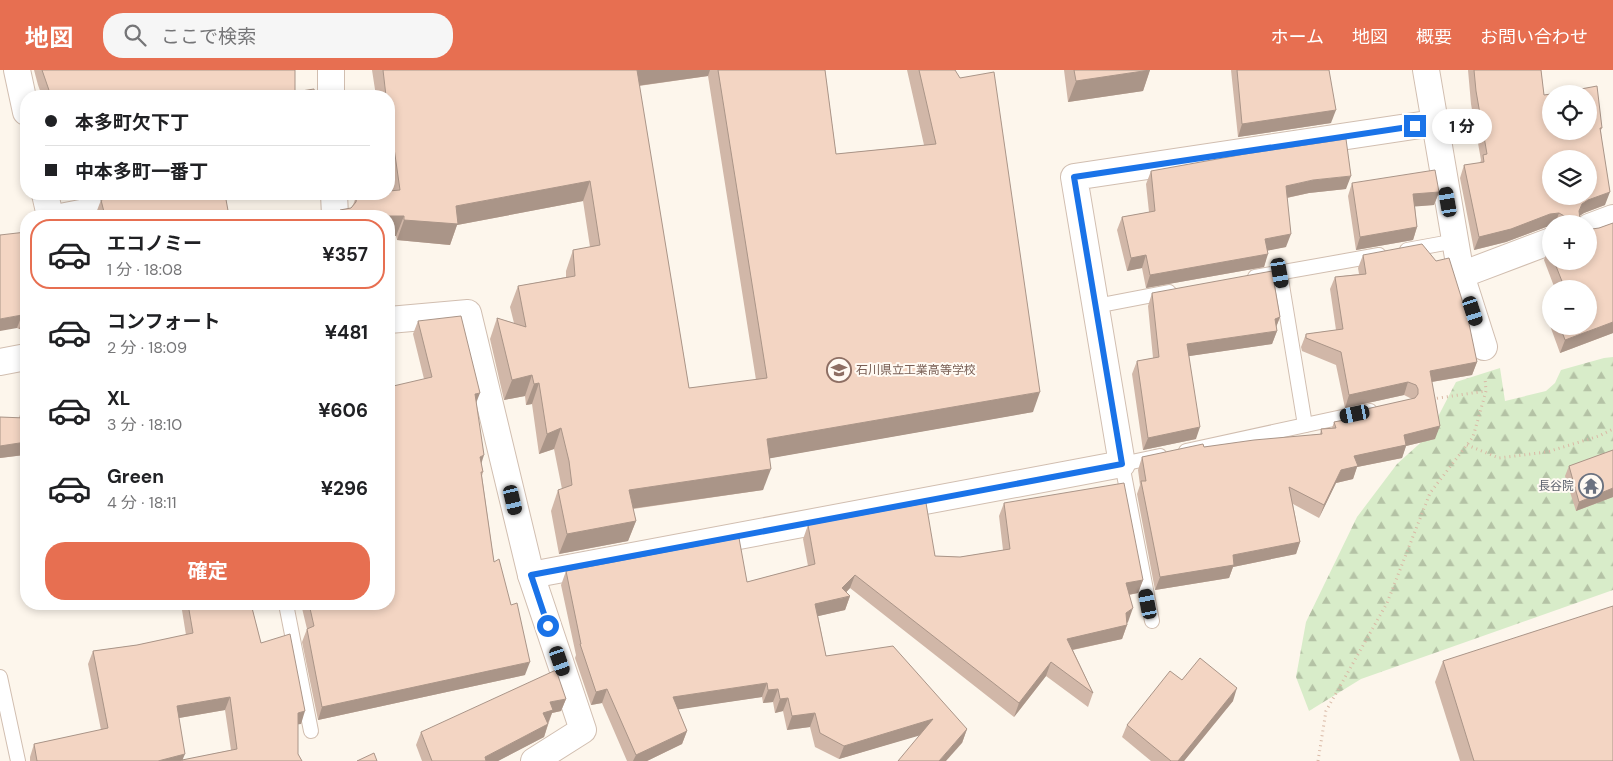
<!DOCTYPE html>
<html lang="ja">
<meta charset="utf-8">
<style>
body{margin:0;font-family:"DM Sans","Noto Sans JP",sans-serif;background:#f6f6f6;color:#202124;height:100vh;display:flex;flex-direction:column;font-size:19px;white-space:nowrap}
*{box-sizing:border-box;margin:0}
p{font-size:16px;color:#757577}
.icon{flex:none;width:28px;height:28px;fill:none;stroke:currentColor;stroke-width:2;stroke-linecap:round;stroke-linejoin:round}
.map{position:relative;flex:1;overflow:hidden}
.drawer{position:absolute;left:20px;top:140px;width:375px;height:400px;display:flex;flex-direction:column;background:#fff;border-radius:20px;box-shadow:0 2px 8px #0003}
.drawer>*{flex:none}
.hud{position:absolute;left:20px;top:20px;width:375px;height:110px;border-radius:20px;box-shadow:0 2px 8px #0003;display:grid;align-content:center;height:110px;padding:0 25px;background:#fff}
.tools{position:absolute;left:1542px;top:15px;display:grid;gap:10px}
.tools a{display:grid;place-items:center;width:55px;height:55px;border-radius:50%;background:#fff;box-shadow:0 2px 8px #0003;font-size:25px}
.end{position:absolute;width:22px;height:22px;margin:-11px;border:6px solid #1a73e8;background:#fff;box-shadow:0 0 0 2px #fff}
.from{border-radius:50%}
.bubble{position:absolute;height:35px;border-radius:18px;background:#fff;box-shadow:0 2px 8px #0003;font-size:16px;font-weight:700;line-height:35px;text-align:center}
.car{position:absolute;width:15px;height:30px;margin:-15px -8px;border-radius:6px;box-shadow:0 0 4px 1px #0007;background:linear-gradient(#222 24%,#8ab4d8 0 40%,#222 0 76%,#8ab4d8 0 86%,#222 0)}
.hud b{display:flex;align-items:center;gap:18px;height:48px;font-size:19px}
.hud b+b{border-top:1px solid #e0e0e0}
.hud i{width:12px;height:12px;background:#202124}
ul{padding:9px 0 0;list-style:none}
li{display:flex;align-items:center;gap:15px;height:70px;margin:0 10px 8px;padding:0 15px;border:2px solid transparent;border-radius:20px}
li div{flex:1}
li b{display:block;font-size:19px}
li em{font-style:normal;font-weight:700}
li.active{border-color:#e76f51}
li>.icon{width:45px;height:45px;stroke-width:1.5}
.button{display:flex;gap:10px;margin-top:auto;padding:10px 25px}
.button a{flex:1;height:58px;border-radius:20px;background:#e76f51;color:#fff;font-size:20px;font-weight:700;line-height:58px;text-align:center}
header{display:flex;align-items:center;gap:30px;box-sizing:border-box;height:70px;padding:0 25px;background:#e76f51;color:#fff}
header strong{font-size:24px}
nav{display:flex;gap:28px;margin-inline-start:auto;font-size:18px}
.search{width:350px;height:45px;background:#f6f6f6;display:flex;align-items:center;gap:12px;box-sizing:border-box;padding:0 18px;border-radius:20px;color:#757577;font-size:19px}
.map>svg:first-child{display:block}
.forest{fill:url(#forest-firs)}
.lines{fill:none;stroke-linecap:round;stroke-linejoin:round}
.lane-casing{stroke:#d1beb0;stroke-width:16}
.street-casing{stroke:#d1beb0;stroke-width:28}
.path{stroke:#d9b8a5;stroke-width:3;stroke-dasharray:1 4;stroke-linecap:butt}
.lane{stroke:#fff;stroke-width:14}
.street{stroke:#fff;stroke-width:26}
.wall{fill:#d1b7a8;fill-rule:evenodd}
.shaded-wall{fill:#aa9588}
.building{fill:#f3d5c3;stroke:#aa9588;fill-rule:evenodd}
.route{stroke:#1a73e8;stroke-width:6}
.labels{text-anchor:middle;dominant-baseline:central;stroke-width:4;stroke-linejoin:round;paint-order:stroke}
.education-label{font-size:12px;fill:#785e54;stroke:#fffaf3;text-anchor:start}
.worship-label{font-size:12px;fill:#5b616d;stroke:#fffaf3;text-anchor:end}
</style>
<header>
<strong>地図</strong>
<div class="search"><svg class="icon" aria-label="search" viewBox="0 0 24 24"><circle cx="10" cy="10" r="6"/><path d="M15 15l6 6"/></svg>ここで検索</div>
<nav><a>ホーム</a><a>地図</a><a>概要</a><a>お問い合わせ</a></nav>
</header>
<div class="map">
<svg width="1613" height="691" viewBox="0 0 1613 691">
<defs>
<pattern id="forest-firs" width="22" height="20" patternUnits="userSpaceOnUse" patternTransform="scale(1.25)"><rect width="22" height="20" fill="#d8ecc9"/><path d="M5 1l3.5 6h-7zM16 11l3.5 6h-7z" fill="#b4c2a5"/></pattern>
</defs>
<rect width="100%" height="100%" fill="#fdf6ec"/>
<path class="forest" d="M 1613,287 L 1613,520 L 1361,609 L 1309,641 L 1296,607 L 1306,552 L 1357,447 L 1397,394 L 1428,366 L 1456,312 L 1500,298 L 1505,331 L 1546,321 L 1555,313 L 1561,300 L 1604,288 Z"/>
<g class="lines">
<defs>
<g id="lane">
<path d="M 49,143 L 146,124"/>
<path d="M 1407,180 L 1456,171"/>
<path d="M 1280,203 L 1305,355"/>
<path d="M 1255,207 L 1379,185"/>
<path d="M 1096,236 L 1169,222"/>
<path d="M 1186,381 L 1370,341"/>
<path d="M 286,534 L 311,661"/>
<path d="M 1152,551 L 1122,394 L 1160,386"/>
<path d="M 0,607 L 18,691"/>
</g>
<g id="street">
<path d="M 17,0 L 26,42"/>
<path d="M 331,0 L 331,26"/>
<path d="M 1426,0 L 1461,205 L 1484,277"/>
<path d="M 45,124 L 50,146"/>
<path d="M 334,124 L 335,146"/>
<path d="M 1589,157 L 1613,148"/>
<path d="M 1461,205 L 1551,171"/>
<path d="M 389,250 L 468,243 L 531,505 L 583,660 L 534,691"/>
<path d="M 0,292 L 26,287"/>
<path d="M 531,505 L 1122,394 L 1074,107 L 1434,53"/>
</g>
</defs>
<use href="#lane" class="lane-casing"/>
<use href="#street" class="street-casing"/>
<g class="path">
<path d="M 1432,329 L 1486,321"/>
<path d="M 1467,375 L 1499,388 L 1547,382 L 1599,366 L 1613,359"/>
<path d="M 1318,691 L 1326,641 L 1387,533 L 1430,423 L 1473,367 L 1486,321 L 1485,308"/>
</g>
<use href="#lane" class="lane"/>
<use href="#street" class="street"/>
</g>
<g class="wall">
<path d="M 34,0 L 295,0 L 295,22 L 315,26 L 42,26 L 38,15 Z"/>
<path d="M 372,0 L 825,0 L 836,84 L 924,75 L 907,0 L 955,0 L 1033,342 L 770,388 L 763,420 L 633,439 L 636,451 L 628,471 L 559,484 L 551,441 L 558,420 L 562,419 L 554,379 L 539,384 L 532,334 L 526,335 L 525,326 L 504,330 L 490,269 L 497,248 L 514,253 L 510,237 L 518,216 L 566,207 L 566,201 L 573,180 L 590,177 L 583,131 L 457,155 L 450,175 L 397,170 L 396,166 L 389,166 L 389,146 L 338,146 L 340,140 L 351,138 L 353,135 L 357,124 L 390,121 L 389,115 L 389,26 L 376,26 ZM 708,6 L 756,310 L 689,318 L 639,16 Z"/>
<path d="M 1064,0 L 1150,0 L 1143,21 L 1068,32 Z"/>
<path d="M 1231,0 L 1329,0 L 1331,53 L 1238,67 Z"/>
<path d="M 1468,0 L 1541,0 L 1544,25 L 1602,58 L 1601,60 L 1605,135 L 1584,143 L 1579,146 L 1580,149 L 1583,154 L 1551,154 L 1546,157 L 1506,172 L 1474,180 L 1460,108 L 1464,95 L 1480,93 L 1481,90 L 1471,34 Z"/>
<path d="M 1151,101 L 1346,119 L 1309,123 L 1287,128 L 1286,177 L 1268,180 L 1264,197 L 1146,218 L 1142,198 L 1127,201 L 1117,160 L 1122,147 L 1149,142 L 1146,114 Z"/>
<path d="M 1352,113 L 1439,122 L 1434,135 L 1415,136 L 1417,157 L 1413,170 L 1356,180 L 1348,126 Z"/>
<path d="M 101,130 L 229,146 L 97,146 L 96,143 Z"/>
<path d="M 1613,153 L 1613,263 L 1560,283 L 1548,250 L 1551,241 L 1551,256 L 1589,256 L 1589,219 L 1555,219 L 1544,190 L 1549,177 L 1551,176 L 1551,191 L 1589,191 L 1592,159 L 1599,158 Z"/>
<path d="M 26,162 L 26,259 L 19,259 L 17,258 Z"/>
<path d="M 1363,185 L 1477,292 L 1472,305 L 1432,312 L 1435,369 L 1406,376 L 1402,388 L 1357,397 L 1353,409 L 1336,413 L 1319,448 L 1293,434 L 1300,472 L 1296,484 L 1233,497 L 1229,508 L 1155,520 L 1137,424 L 1140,415 L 1138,400 L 1142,387 L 1204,377 L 1320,364 L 1321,359 L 1332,358 L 1334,352 L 1350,349 L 1353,342 L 1412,329 L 1404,325 L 1345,338 L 1336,295 L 1302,281 L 1301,277 L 1306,264 L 1336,260 L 1330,219 L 1335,207 L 1359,204 L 1358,198 Z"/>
<path d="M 1152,223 L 1280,247 L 1276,257 L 1277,261 L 1272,274 L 1189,286 L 1196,369 L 1143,380 L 1132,304 L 1137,291 L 1153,288 L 1148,236 Z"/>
<path d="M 418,251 L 476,333 L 481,393 L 483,402 L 482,406 L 494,492 L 525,605 L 318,650 L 302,572 L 307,559 L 301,534 L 389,534 L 424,309 L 413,264 Z"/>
<path d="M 23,333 L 26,333 L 26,402 L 24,385 L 0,388 L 0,347 L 19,348 Z"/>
<path d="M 1613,380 L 1613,427 L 1576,441 L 1565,406 L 1569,396 Z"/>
<path d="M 1004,433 L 1143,510 L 1138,523 L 1129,525 L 1128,552 L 1127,553 L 1127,555 L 1122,569 L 1073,580 L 1093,623 L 1088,637 L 1046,606 L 1014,647 L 850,518 L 846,522 L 850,526 L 845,540 L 818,546 L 826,586 L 967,659 L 962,673 L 919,665 L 839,689 L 815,677 L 810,657 L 787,660 L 783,641 L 775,643 L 773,632 L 763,633 L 762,627 L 678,639 L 687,661 L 682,674 L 647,691 L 627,691 L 602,633 L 591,635 L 575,588 L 576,585 L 561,515 L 566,501 L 747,512 L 808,496 L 803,469 L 808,455 L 935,486 L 960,487 L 1003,480 L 999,446 Z"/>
<path d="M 181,534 L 251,534 L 261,573 L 301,654 L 298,654 L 298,684 L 302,691 L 30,691 L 30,687 L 34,674 L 101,660 L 88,594 L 93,581 L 137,575 L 186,565 ZM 225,640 L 231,680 L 183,690 L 179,648 Z"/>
<path d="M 1443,591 L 1613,691 L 1460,691 L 1435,612 Z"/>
<path d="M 1182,610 L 1233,631 L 1184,691 L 1151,691 L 1122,667 L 1127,655 Z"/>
<path d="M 566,629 L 561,641 L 552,643 L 544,667 L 498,691 L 422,691 L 416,675 L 421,662 Z"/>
</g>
<g class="shaded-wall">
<path d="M 635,0 L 710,0 L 708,6 L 629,17 Z"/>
<path d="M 1150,0 L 1143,21 L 1068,32 L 1076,11 Z"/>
<path d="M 1336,40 L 1331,53 L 1238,67 L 1242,54 Z"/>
<path d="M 1351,106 L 1346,119 L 1309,123 L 1281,129 L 1286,116 L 1313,110 Z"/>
<path d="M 590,111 L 583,131 L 457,155 L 450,175 L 397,170 L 404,150 L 456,136 Z"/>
<path d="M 1439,122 L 1434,135 L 1409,137 L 1413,124 Z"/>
<path d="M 1610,122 L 1605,135 L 1584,143 L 1578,147 L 1579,141 L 1582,134 L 1588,130 Z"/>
<path d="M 93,124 L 102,124 L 92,126 Z"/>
<path d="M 1559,143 L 1555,154 L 1551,154 L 1551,157 L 1546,157 L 1506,172 L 1474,180 L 1479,167 L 1550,144 Z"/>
<path d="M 389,146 L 404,146 L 396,166 L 389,166 Z"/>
<path d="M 1417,157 L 1413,170 L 1356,180 L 1360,167 Z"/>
<path d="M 1291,164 L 1286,177 L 1261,182 L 1265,169 Z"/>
<path d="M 1268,184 L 1264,197 L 1146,218 L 1150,205 Z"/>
<path d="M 1146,185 L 1142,198 L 1127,201 L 1131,188 Z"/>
<path d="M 22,245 L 17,258 L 0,261 L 0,249 Z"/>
<path d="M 24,246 L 26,246 L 26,259 L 19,259 Z"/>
<path d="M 1280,247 L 1275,260 L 1275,249 Z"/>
<path d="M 1613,252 L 1613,263 L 1560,283 L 1565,270 Z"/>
<path d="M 1277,261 L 1272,274 L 1183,287 L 1187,274 Z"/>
<path d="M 1477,292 L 1472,305 L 1425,313 L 1430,301 Z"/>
<path d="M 532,305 L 525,326 L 504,330 L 512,310 Z"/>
<path d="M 1408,312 L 1404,325 L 1345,338 L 1349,325 Z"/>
<path d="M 539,313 L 532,334 L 526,335 L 534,314 Z"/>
<path d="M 1040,322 L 1033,342 L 760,390 L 767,369 Z"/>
<path d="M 480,323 L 475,336 L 475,324 Z"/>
<path d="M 1440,356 L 1435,369 L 1406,376 L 1402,388 L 1357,397 L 1353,409 L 1336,413 L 1319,448 L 1324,435 L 1341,400 L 1354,386 L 1404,365 Z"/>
<path d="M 1200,357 L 1196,369 L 1143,380 L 1148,368 Z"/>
<path d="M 561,358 L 554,379 L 539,384 L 547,364 Z"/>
<path d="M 26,372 L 26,378 L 24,385 L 0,388 L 0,376 Z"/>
<path d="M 484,385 L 480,398 L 480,387 Z"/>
<path d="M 771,399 L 763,420 L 622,440 L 629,420 Z"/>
<path d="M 1613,418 L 1613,427 L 1576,441 L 1579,432 Z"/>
<path d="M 636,451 L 628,471 L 559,484 L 567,464 Z"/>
<path d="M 1300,472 L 1296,484 L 1233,497 L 1229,508 L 1155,520 L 1160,507 L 1233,485 Z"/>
<path d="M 855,505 L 850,518 L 840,529 L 850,526 L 845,540 L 810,548 L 815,534 L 842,518 Z"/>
<path d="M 1143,510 L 1138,523 L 1121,526 L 1126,513 Z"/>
<path d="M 1133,538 L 1128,552 L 1122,556 L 1127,555 L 1122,569 L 1062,582 L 1067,569 L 1126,543 Z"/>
<path d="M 530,592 L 525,605 L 318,650 L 322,637 Z"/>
<path d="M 1051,592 L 1046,606 L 1014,647 L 1019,633 Z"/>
<path d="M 767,613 L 762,627 L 668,641 L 673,627 Z"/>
<path d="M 1237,618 L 1233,631 L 1184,691 L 1178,691 Z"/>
<path d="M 607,619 L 602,633 L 591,635 L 596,622 Z"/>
<path d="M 778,619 L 773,632 L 763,633 L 768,620 Z"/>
<path d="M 230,627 L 225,640 L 173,649 L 177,636 Z"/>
<path d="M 788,628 L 783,641 L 775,643 L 780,629 Z"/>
<path d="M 566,629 L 561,641 L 552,643 L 548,653 L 538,656 L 543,643 L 550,632 Z"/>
<path d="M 305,641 L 301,654 L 293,655 L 298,643 Z"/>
<path d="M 815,643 L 810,657 L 787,660 L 792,646 Z"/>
<path d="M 933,649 L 928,663 L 839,689 L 844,676 Z"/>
<path d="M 548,654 L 544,667 L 498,691 L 483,691 L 485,687 Z"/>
<path d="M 967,659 L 962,673 L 946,691 L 939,691 Z"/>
<path d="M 687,661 L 682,674 L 647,691 L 633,691 L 636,685 Z"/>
<path d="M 185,684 L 182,691 L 182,690 L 181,691 L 158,691 Z"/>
</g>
<g class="building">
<path d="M 42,0 L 295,0 L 295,22 L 314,19 L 315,26 L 51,26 Z"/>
<path d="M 383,0 L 637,0 L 689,318 L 767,308 L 718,0 L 825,0 L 836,84 L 936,74 L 919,0 L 955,0 L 960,8 L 994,2 L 1040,322 L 767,369 L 771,399 L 629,420 L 636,451 L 567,464 L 558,420 L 572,415 L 569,391 L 561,358 L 547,364 L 539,313 L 534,314 L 532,305 L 512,310 L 497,248 L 526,257 L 518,216 L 575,206 L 573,180 L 600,175 L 590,111 L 456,136 L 458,154 L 404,150 L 404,146 L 341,146 L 340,140 L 351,138 L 356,132 L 357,124 L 389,124 L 389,121 L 400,120 L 389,43 L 389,26 L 386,26 Z"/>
<path d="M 1074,0 L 1150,0 L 1076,11 Z"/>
<path d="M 1237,0 L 1329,0 L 1336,40 L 1242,54 Z"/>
<path d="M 1474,0 L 1541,0 L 1544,25 L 1551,24 L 1551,61 L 1589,61 L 1589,24 L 1554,24 L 1597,16 L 1602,58 L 1600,58 L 1610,122 L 1588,130 L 1582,134 L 1579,141 L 1580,149 L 1583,154 L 1570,154 L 1566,147 L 1559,143 L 1550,144 L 1511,159 L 1479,167 L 1464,95 L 1484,92 L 1483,85 L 1487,84 L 1476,21 ZM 1551,89 L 1589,89 L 1589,126 L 1551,126 Z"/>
<path d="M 1346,69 L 1351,106 L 1313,110 L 1286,116 L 1291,164 L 1265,169 L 1268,184 L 1150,205 L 1146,185 L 1131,188 L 1122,147 L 1155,141 L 1151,101 L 1245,84 Z"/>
<path d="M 1435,100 L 1439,122 L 1413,124 L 1417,157 L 1360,167 L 1352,113 Z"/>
<path d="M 131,124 L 225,124 L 229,146 L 105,146 L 101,130 Z"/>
<path d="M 1613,153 L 1613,252 L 1565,270 L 1560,256 L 1589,256 L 1589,219 L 1565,219 L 1554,191 L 1589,191 L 1589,158 L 1592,159 L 1599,158 Z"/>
<path d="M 26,162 L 26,246 L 24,246 L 22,245 L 0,249 L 0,165 Z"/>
<path d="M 1422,174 L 1436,191 L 1449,188 L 1468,249 L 1477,292 L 1430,301 L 1440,356 L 1404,365 L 1406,375 L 1354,386 L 1358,396 L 1341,400 L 1324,435 L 1289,417 L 1300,472 L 1233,485 L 1234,495 L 1160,507 L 1141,411 L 1146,411 L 1142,387 L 1203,374 L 1204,377 L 1254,370 L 1322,364 L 1321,359 L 1336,358 L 1334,352 L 1354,348 L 1353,342 L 1415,328 L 1418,324 L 1418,319 L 1416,315 L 1408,312 L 1349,325 L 1341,282 L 1306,268 L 1306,264 L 1343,259 L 1335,207 L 1366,204 L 1363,185 Z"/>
<path d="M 1551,176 L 1551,183 L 1549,177 Z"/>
<path d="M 1272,201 L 1280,247 L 1275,249 L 1277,261 L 1187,274 L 1200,357 L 1148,368 L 1137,291 L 1159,287 L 1152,223 Z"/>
<path d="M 461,246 L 480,323 L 475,324 L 484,385 L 480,387 L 483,402 L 481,402 L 494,492 L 499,489 L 511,535 L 517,533 L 530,592 L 322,637 L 307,559 L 314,556 L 309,534 L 389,534 L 389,317 L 432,307 L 418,251 Z"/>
<path d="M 23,333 L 26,333 L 26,372 L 0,376 L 0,347 L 25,348 Z"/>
<path d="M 1613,380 L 1613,418 L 1579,432 L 1569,396 Z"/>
<path d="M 1124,413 L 1143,510 L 1126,513 L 1133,538 L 1126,543 L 1127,555 L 1067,569 L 1093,623 L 1051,592 L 1019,633 L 855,505 L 842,518 L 850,526 L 815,534 L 826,586 L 893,576 L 967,659 L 939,691 L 898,691 L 933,649 L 844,676 L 820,663 L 815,643 L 792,646 L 788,628 L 780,629 L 778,619 L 768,620 L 767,613 L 673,627 L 687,661 L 636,685 L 607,619 L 596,622 L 580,574 L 581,574 L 566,501 L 739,468 L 747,512 L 815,494 L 808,455 L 926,433 L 935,486 L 960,487 L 1010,479 L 1004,433 Z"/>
<path d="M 188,534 L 251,534 L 261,573 L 290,564 L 305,641 L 298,643 L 298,684 L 302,691 L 182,691 L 182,690 L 237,679 L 230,627 L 177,636 L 185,684 L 158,691 L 37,691 L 34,674 L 108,658 L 93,581 L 137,575 L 193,563 Z"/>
<path d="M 1613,536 L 1613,691 L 1474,691 L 1443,591 Z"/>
<path d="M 1200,588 L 1237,618 L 1178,691 L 1171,691 L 1127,655 L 1170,601 L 1182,610 Z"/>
<path d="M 556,600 L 566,629 L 550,632 L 553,640 L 543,643 L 548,654 L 485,687 L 486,691 L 432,691 L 421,662 Z"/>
<path d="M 374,683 L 377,691 L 357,691 Z"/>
</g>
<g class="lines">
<path class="route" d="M 548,556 L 531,505 L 1122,394 L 1074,107 L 1415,56"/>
</g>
<defs>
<symbol id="school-ring" viewBox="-11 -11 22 22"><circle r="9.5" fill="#fffaf3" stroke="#8d6e63" stroke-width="1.5"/><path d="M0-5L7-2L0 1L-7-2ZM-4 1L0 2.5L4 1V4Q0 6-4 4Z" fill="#8d6e63"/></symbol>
<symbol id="temple-ring" viewBox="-11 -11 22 22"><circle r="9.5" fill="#fffaf3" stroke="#6b7280" stroke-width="1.5"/><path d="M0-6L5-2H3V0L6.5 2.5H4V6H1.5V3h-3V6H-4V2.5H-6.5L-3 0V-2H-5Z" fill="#6b7280"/></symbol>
</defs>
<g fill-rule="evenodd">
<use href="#school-ring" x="825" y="286" width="28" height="28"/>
<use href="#temple-ring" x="1577" y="402" width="28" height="28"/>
</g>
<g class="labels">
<g class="education-label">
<text x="856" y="300">石川県立工業高等学校</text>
</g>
<g class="worship-label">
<text x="1574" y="416">長谷院</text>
</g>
</g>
</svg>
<div class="tools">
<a><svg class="icon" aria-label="locate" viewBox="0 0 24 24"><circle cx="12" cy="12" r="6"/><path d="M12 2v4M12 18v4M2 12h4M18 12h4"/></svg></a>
<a><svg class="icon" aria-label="layers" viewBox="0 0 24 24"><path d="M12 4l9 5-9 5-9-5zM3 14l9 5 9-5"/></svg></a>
<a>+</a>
<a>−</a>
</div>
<i class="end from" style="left:548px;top:556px"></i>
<i class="end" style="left:1415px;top:56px"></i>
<div class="bubble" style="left:1432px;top:39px;width:60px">1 分</div>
<i class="car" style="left:1448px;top:132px;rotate:350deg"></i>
<i class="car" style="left:1280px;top:203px;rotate:170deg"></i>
<i class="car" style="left:1473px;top:241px;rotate:162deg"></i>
<i class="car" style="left:1355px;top:344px;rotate:258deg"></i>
<i class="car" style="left:513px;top:430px;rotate:167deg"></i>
<i class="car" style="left:1148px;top:534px;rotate:349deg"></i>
<i class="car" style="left:560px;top:591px;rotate:161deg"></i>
<div class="hud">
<b><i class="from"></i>本多町欠下丁</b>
<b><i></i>中本多町一番丁</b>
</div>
<section class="drawer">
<ul>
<li class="active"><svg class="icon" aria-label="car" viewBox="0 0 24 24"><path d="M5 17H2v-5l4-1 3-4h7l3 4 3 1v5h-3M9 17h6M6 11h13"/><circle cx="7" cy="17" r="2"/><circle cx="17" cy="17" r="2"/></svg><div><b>エコノミー</b><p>1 分 · 18:08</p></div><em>¥357</em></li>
<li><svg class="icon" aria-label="car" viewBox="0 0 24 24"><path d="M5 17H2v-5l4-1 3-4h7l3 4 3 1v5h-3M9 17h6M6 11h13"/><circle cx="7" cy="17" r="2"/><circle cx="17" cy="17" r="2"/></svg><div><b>コンフォート</b><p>2 分 · 18:09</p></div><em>¥481</em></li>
<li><svg class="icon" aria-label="car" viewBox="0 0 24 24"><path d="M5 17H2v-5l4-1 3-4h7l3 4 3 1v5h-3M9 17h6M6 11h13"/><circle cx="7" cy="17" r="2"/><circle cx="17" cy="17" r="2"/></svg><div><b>XL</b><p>3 分 · 18:10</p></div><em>¥606</em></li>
<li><svg class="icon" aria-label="car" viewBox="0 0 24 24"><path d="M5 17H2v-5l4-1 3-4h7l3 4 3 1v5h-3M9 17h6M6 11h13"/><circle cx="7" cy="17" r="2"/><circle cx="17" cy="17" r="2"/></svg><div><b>Green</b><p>4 分 · 18:11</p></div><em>¥296</em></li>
</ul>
<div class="button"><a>確定</a></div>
</section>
</div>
